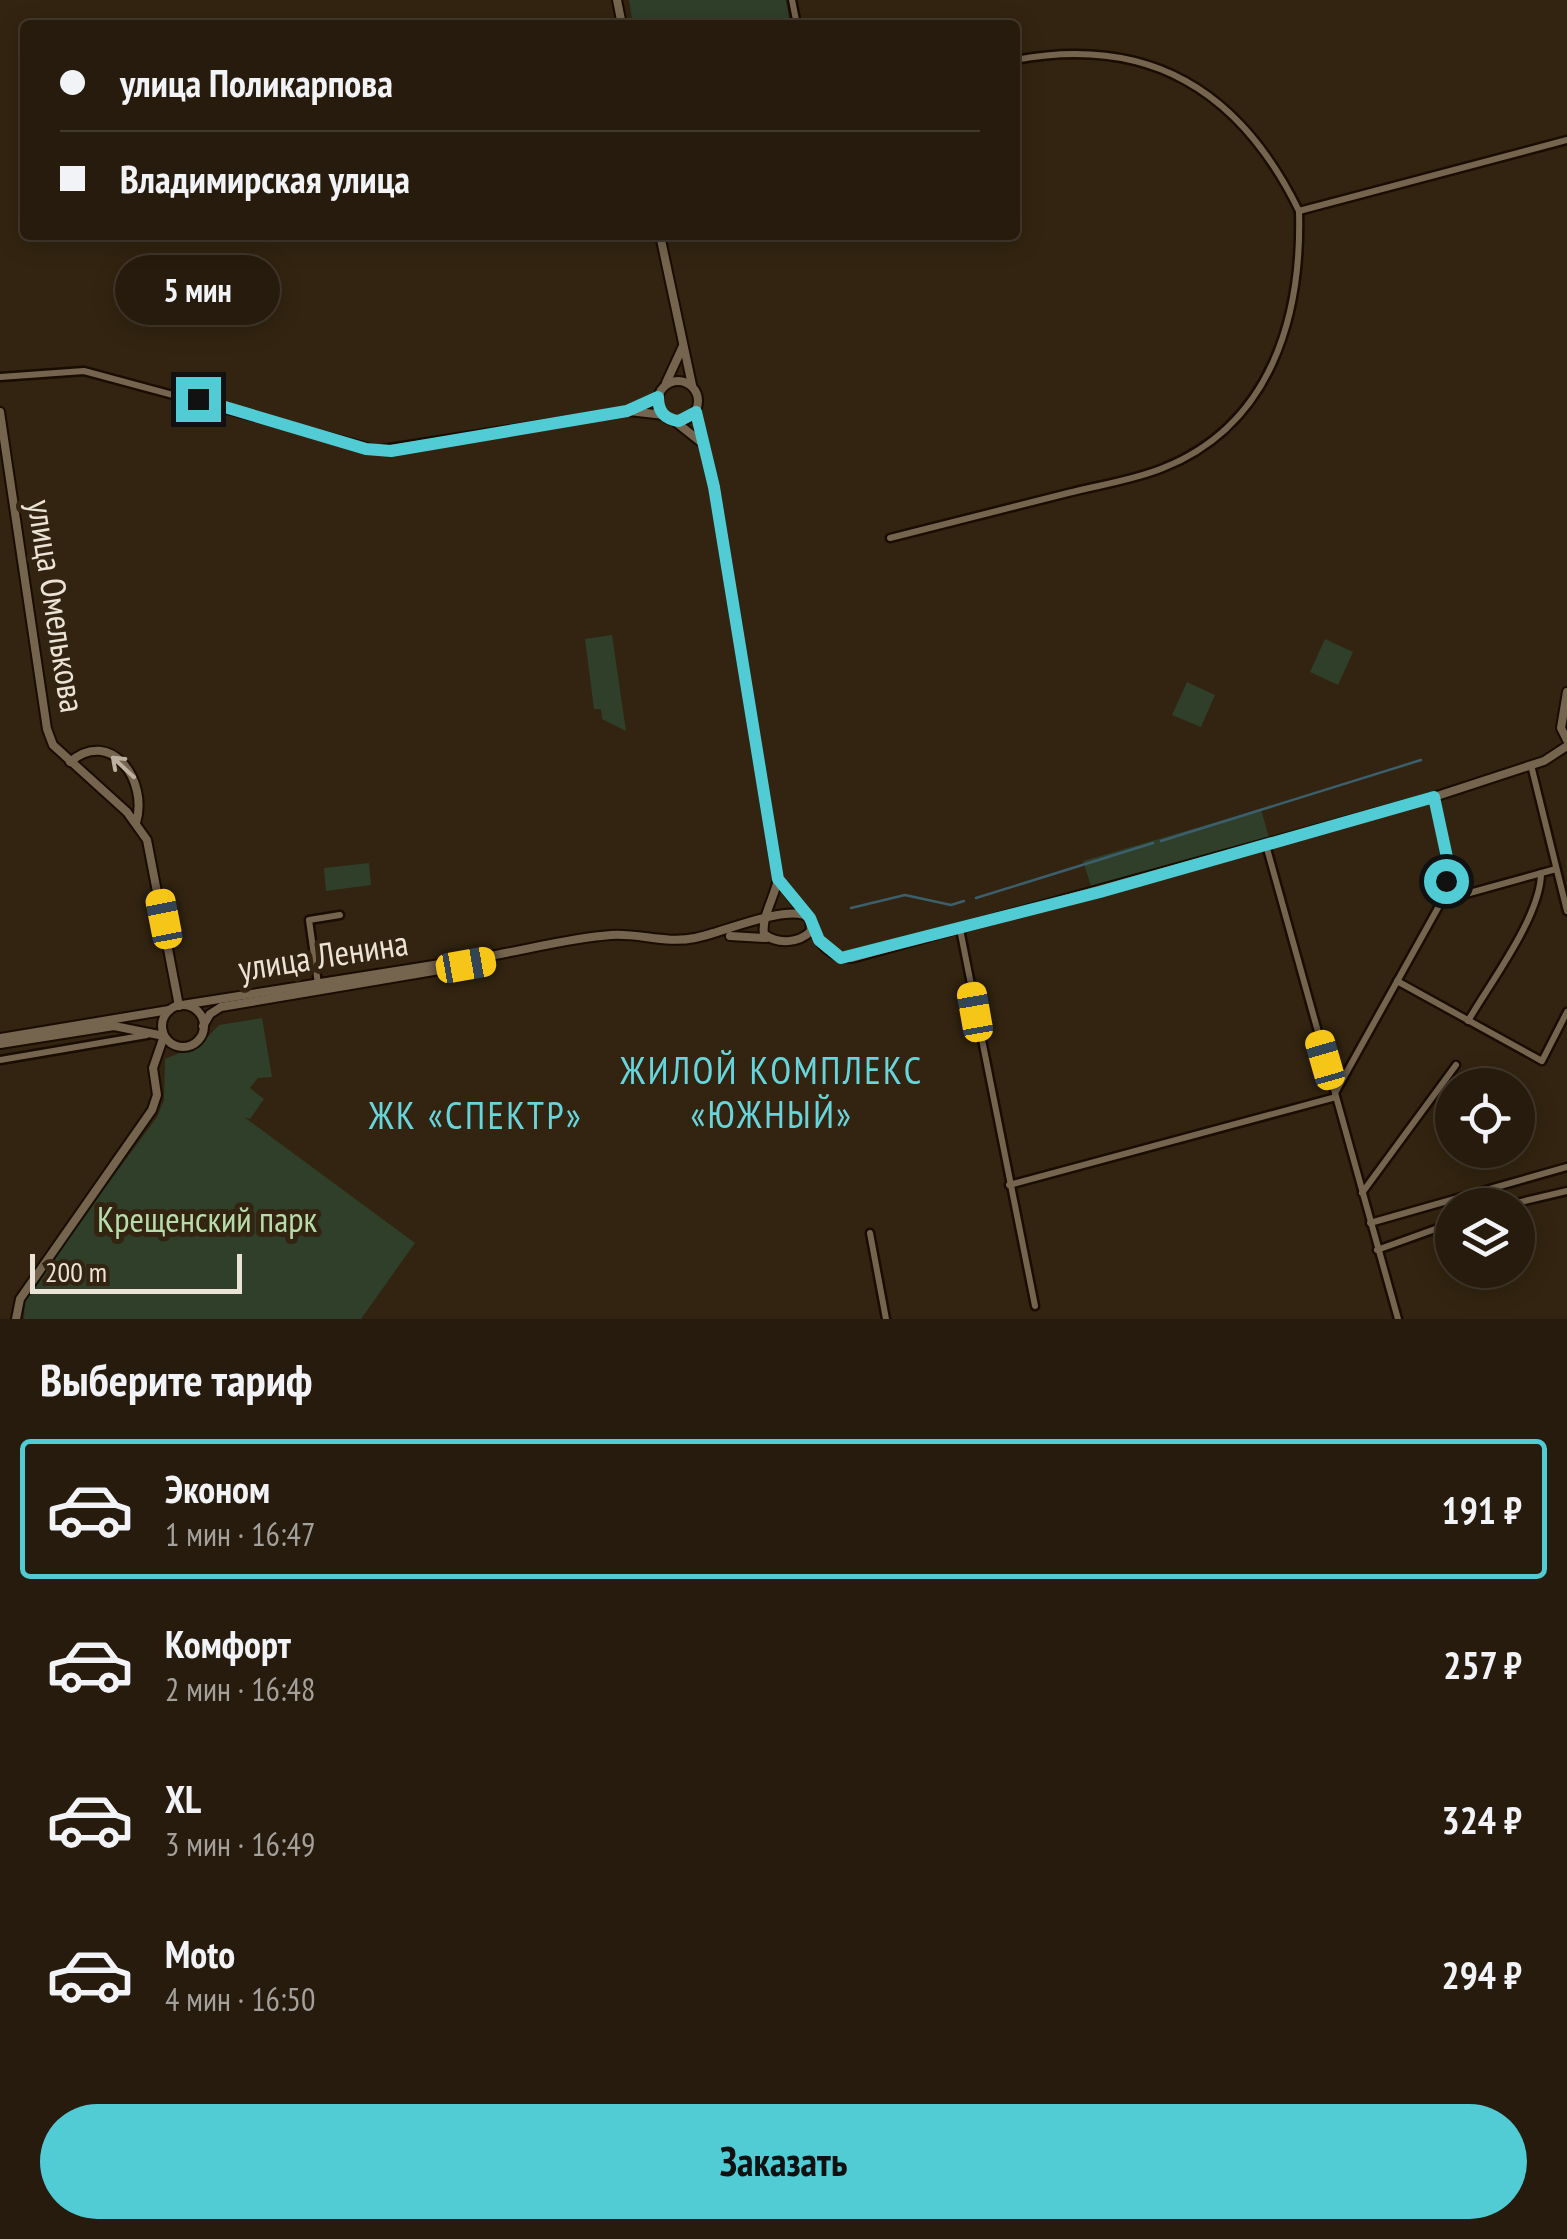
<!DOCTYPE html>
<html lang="ru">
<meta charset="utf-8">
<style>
body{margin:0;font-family:"PT Sans Narrow",sans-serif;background:#32281a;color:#f1f3f6;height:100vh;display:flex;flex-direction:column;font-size:38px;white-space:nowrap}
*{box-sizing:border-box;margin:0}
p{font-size:32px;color:#a4a19d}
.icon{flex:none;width:55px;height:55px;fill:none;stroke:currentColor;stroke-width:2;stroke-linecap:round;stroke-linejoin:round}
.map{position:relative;height:1319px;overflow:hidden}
.sheet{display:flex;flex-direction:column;background:#261b0c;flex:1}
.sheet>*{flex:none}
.banner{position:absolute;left:20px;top:20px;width:1000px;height:220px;border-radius:10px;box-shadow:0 5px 25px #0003,0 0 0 2px #42392d;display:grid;align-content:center;height:220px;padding:0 40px;background:#261b0c}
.tools{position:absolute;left:1435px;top:1068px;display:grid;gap:20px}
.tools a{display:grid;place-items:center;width:100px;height:100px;border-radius:50%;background:#261b0c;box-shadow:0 5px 25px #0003,0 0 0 2px #42392d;font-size:50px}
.scale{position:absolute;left:30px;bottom:25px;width:212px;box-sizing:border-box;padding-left:10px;border:5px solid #ece3d7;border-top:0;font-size:28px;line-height:35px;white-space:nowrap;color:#ece3d7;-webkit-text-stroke:8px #322410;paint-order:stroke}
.end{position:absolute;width:45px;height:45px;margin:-22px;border:12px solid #51ccd4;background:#111;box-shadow:0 0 0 5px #111}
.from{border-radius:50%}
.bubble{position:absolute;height:70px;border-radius:35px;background:#261b0c;box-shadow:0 5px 25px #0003,0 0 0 2px #42392d;font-size:32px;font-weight:600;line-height:70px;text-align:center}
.car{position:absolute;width:30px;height:60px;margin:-30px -15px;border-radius:12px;box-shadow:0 0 8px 2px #0007;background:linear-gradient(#f5c518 24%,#345 0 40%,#f5c518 0 76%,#345 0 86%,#f5c518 0)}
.banner b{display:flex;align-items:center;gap:35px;height:95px;font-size:38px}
.banner b+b{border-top:2px solid #42392d}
.banner i{width:25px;height:25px;background:#f1f3f6}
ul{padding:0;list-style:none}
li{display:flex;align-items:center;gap:30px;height:140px;margin:0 20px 15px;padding:0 20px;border:5px solid transparent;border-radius:10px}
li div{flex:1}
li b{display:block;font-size:38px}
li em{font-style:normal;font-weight:600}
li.on{border-color:#51ccd4}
li>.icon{width:90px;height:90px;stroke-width:1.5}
h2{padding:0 40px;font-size:45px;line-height:120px}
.primary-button{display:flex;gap:20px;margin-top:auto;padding:20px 40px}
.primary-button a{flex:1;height:115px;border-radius:60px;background:#51ccd4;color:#111;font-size:40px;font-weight:600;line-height:115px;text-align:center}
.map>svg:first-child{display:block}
.green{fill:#2f3f2a}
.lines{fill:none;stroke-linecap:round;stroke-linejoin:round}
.stream{stroke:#3c5f6e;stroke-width:2.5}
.minor-casing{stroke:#190c00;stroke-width:11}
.tertiary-casing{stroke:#190c00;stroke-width:12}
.minor{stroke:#75654f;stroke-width:6}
.tertiary{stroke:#75654f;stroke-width:8}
.oneway{stroke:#bcb1a1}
.route{stroke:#51ccd4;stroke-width:12}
.labels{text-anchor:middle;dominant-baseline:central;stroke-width:10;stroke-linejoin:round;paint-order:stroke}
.street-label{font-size:35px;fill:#ece3d7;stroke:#322410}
.park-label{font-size:35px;fill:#b7dcab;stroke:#322410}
.neighbourhood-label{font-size:38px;letter-spacing:2.5px;fill:#68d5dc;stroke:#322410}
</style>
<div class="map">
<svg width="1567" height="1319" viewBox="0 0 1567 1319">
<rect width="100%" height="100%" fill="#322410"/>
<g class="green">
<path d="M 629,0 L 786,0 L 790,25 L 633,25 Z"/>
<path d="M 612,635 L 626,731 L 602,719 L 601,709 L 594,709 L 585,639 Z"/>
<path d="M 1325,639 L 1353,652 L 1338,685 L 1310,672 Z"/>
<path d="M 1187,682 L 1215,695 L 1201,727 L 1172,715 Z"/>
<path d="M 1261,809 L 1269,838 L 1091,886 L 1083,861 Z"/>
<path d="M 369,863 L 371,885 L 326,891 L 324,868 Z"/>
<path d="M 262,1018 L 272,1077 L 258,1078 L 250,1088 L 264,1099 L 250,1119 L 244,1117 L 415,1243 L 361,1319 L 24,1319 L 25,1296 L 157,1117 L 164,1100 L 165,1059 L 201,1044 L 219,1025 Z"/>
</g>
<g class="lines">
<g class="stream">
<path d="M 1161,841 L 1421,760"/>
<path d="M 976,898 L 1153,843"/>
<path d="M 851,908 L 905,895 L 951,905 L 964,901"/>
</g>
<defs>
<g id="minor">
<path d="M 792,0 L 797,25"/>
<path d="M 1015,60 C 1149,35 1240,90 1299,211 L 1567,140"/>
<path d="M 0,377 L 84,371 L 377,450 L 629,411"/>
<path d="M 890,538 C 949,523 1008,508 1068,493 C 1099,485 1134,480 1163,468 C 1271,425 1302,317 1299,211"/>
<path d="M 1531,765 L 1567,911"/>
<path d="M 1266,845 L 1398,1319"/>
<path d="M 1442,894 L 1455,897 L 1556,869"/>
<path d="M 960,929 L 1035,1306"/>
<path d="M 1397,981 L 1542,1061 L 1567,1012"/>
<path d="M 318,984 L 309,920 L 340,915"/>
<path d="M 1468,1021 C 1490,983 1541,916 1541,873"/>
<path d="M 0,1060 L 147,1035"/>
<path d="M 1335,1093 L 1439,906 L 1448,863 L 1434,797"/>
<path d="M 1009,1185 L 1336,1097"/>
<path d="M 1362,1193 L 1456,1065"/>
<path d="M 1508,1205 L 1567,1191"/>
<path d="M 1370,1223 L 1567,1167"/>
<path d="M 870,1233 L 886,1319"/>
<path d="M 1377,1250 L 1452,1223"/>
</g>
<g id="tertiary">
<path d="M 617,0 L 622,25"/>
<path d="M 660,235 L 692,385"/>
<circle cx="678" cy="401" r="20"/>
<path d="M 666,383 L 683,346"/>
<path d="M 633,409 L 658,397"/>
<path d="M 629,411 L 664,415"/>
<path d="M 0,412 L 47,729 L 53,745 L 127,812 L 147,840 L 179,1006"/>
<path d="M 677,423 L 701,442"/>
<path d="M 1567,692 L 1561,728 L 1567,740"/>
<path d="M 70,762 C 111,727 149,781 136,823"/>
<path d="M 778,879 L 803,911"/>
<path d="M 813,925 C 817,944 832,958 852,958 L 1434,797 L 1544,761 L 1567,746"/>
<path d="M 730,936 L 766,938"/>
<path d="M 182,1005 C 283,989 383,973 484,957 C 526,950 569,938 611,935 C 640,933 665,944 695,938 C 722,933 791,902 810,918 L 811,931 C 799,943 778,945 764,934 C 761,918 775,896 778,879 L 714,487 L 696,412"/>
<circle cx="183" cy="1026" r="21"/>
<path d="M 203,1026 L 210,1014 L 221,1007 L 475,964"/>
<path d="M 0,1038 L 169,1010"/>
<path d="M 0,1044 L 114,1026 L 164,1036 L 153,1068 L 157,1095 L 152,1110 L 20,1299 L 16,1319"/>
</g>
</defs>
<use href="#minor" class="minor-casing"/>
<use href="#tertiary" class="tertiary-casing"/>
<use href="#minor" class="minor"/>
<use href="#tertiary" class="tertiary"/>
</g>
<defs><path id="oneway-shaft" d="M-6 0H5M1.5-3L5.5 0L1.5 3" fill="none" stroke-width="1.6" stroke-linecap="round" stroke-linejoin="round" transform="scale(2.5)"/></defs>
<use class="oneway" href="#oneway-shaft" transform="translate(123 767) rotate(-137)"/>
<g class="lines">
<path class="route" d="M 198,399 L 366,449 L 391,451 L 627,411 L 658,397 C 658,411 664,419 679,421 L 696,412 L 714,487 L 778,879 L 810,918 L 819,940 L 841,958 L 1100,892 L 1434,797 L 1448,862 L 1446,881"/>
</g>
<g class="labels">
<g class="street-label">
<text transform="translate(57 606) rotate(81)">улица Омелькова</text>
<text transform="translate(323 955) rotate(-9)">улица Ленина</text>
</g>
<g class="park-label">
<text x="207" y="1219">Крещенский парк</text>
</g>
<g class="neighbourhood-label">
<text x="772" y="1069">ЖИЛОЙ КОМПЛЕКС<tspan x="772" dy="44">«ЮЖНЫЙ»</tspan></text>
<text x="476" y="1114">ЖК «СПЕКТР»</text>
</g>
</g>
</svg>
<div class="tools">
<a><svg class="icon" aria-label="locate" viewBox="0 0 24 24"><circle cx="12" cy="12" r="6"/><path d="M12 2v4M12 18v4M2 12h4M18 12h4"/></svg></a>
<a><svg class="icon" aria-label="layers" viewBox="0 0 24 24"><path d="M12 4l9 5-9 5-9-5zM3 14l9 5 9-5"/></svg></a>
</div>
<div class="scale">200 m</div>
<i class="end from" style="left:1446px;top:881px"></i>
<i class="end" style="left:198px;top:399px"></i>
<div class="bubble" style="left:115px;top:255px;width:165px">5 мин</div>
<i class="car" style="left:164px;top:919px;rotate:349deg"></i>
<i class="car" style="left:466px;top:965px;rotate:80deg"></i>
<i class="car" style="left:975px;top:1012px;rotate:350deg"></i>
<i class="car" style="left:1325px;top:1060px;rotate:344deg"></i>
<div class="banner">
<b><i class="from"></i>улица Поликарпова</b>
<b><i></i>Владимирская улица</b>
</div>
</div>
<section class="sheet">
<h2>Выберите тариф</h2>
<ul>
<li class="on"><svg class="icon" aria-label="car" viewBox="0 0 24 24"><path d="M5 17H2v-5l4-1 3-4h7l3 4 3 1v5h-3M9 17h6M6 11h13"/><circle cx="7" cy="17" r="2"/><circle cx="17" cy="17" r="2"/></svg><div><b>Эконом</b><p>1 мин · 16:47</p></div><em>191 ₽</em></li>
<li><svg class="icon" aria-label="car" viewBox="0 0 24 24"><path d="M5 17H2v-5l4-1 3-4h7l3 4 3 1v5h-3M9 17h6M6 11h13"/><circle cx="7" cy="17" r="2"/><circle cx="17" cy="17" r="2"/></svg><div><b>Комфорт</b><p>2 мин · 16:48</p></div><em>257 ₽</em></li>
<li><svg class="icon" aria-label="car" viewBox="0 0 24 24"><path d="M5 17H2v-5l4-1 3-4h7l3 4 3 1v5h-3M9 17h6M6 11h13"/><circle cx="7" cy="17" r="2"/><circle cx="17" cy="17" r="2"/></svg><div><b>XL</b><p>3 мин · 16:49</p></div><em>324 ₽</em></li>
<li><svg class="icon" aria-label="car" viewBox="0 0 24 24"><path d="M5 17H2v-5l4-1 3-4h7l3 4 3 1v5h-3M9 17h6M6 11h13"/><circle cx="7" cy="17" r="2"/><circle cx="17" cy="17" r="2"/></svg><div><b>Moto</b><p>4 мин · 16:50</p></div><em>294 ₽</em></li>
</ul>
<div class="primary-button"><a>Заказать</a></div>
</section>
